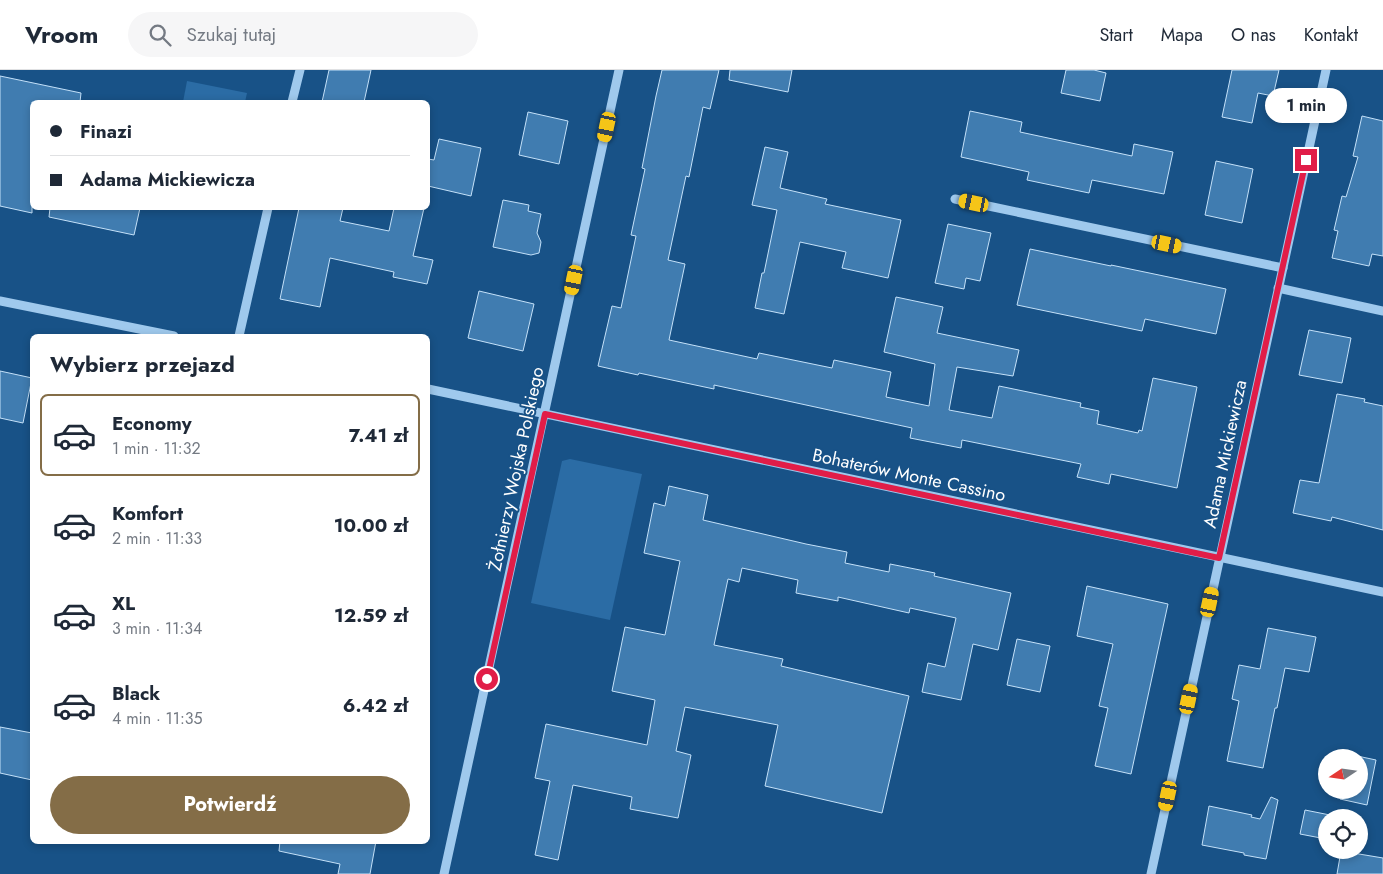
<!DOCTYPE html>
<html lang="pl">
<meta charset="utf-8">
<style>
body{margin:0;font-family:Jost,sans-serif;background:#f6f6f7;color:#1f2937;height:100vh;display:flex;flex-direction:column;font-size:19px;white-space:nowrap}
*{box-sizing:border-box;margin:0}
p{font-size:16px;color:#747a83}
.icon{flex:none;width:28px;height:28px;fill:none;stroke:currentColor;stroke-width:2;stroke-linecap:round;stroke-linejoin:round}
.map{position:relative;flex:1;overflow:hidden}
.panel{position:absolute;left:30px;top:264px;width:400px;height:510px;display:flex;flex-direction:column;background:#fff;border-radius:8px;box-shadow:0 2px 8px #0003}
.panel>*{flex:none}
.banner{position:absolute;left:30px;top:30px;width:400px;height:110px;border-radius:8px;box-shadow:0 2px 8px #0003;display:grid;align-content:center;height:110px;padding:0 20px;background:#fff}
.needle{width:32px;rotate:257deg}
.tools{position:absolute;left:1318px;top:679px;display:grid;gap:10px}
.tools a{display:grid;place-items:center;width:50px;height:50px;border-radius:50%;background:#fff;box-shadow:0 2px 8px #0003;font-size:25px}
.end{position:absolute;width:22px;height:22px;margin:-11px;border:6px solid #e11d48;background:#fff;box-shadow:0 0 0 2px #fff}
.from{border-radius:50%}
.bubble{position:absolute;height:35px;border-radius:18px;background:#fff;box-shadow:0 2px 8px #0003;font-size:16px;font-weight:700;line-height:35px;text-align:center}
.car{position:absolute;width:15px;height:30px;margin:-15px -8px;border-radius:6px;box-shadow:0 0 4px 1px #0007;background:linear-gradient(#f5c518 24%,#345 0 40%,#f5c518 0 76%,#345 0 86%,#f5c518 0)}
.banner b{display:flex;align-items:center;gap:18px;height:48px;font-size:19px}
.banner b+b{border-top:1px solid #e0e1e3}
.banner i{width:12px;height:12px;background:#1f2937}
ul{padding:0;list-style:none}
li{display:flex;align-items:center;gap:15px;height:82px;margin:0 10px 8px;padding:0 10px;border:2px solid transparent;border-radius:8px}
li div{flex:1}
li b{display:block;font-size:19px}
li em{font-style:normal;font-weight:700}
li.selected{border-color:#846d47}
li>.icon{width:45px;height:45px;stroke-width:1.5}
h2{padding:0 20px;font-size:22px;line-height:60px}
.action{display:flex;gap:10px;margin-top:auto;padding:10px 20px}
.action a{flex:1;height:58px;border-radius:30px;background:#846d47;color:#fff;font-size:20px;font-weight:700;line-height:58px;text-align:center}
header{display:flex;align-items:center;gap:30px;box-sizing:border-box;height:70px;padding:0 25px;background:#fff;border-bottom:1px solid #e0e1e3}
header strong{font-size:24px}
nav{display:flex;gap:28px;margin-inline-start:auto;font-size:18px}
.search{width:350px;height:45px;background:#f6f6f7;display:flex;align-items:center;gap:12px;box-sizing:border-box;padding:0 18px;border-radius:28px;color:#747a83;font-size:19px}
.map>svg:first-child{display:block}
.green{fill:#2b6ca5}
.building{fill:#407cb0;stroke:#c4e1f9}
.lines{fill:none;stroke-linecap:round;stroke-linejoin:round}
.minor{stroke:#9fc9ed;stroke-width:9}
.route{stroke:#e11d48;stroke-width:6}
.labels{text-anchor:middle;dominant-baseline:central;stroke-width:4;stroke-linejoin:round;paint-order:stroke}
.street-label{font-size:18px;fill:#fff;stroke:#185287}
</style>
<header>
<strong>Vroom</strong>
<div class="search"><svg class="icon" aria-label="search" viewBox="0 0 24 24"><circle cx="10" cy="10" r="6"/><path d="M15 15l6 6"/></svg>Szukaj tutaj</div>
<nav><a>Start</a><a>Mapa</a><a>O nas</a><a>Kontakt</a></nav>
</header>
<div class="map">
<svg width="1383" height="804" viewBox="0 0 1383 804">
<rect width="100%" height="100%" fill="#185287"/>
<g class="green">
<path d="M 187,11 L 247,23 L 245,32 L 183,32 Z"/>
<path d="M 570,389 L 642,404 L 610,550 L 531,533 L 562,391 Z"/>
</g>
<g class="building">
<path d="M 329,0 L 371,0 L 364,32 L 322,32 Z"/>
<path d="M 662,0 L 719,0 L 710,39 L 703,37 L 689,107 L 686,106 L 668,190 L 685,194 L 669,270 L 757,289 L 759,283 L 832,298 L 834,290 L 891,302 L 886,327 L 929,336 L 935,294 L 884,282 L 896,227 L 943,237 L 937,263 L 1019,280 L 1013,306 L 957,297 L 949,340 L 992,348 L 999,316 L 1081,333 L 1080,337 L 1099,341 L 1097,354 L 1138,363 L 1139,360 L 1142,361 L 1153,308 L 1197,317 L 1177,418 L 1111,404 L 1109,414 L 1077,407 L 1081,394 L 962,370 L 961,378 L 910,368 L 912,358 L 714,315 L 714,319 L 639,303 L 638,305 L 598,296 L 612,236 L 621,238 L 636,166 L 631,165 L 645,99 L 642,98 L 656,26 Z"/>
<path d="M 730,0 L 792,0 L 788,22 L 729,10 Z"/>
<path d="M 1066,0 L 1094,0 L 1106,3 L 1100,31 L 1061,23 Z"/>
<path d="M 1232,0 L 1279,0 L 1273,26 L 1258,23 L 1252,53 L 1222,47 Z"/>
<path d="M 0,6 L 81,23 L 80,32 L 32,32 L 32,143 L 0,136 Z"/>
<path d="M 970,41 L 1022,52 L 1020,62 L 1132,86 L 1134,74 L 1173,82 L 1164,124 L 1092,110 L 1089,123 L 1027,110 L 1029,102 L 961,87 Z"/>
<path d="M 528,42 L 568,51 L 559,94 L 519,85 Z"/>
<path d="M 1362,46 L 1383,51 L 1383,186 L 1372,184 L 1369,196 L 1332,188 L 1338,161 L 1334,160 L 1342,126 L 1346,127 L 1358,87 L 1353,86 Z"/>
<path d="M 439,69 L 481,78 L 471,126 L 428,116 L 428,89 L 434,90 Z"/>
<path d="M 765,77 L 788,82 L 780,118 L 827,129 L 825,134 L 901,150 L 888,208 L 842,198 L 846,182 L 800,172 L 784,244 L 755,238 L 762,203 L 764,203 L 777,140 L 752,135 Z"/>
<path d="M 1216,91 L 1253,99 L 1242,153 L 1205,145 Z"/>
<path d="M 503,130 L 529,135 L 528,141 L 541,144 L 537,163 L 541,172 L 539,183 L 531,185 L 493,177 Z"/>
<path d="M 50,138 L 140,138 L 134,165 L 49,147 Z"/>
<path d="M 299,138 L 343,138 L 340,151 L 389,161 L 394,138 L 424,138 L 413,186 L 433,190 L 427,214 L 393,207 L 394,202 L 330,188 L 320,237 L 280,229 Z"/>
<path d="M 948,154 L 991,163 L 980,211 L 966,208 L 964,219 L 935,213 Z"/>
<path d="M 1030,179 L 1111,196 L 1111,195 L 1226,219 L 1216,264 L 1145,249 L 1142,261 L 1017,235 Z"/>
<path d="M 479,221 L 534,234 L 523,281 L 468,268 Z"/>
<path d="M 1309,260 L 1351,268 L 1342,313 L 1299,305 Z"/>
<path d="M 0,301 L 32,308 L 23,353 L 0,348 Z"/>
<path d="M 1337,324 L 1365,329 L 1364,332 L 1383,336 L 1383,460 L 1332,447 L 1331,451 L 1293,443 L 1300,410 L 1319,413 Z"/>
<path d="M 669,416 L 708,425 L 703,450 L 806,474 L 847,482 L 845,493 L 889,502 L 890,494 L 935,503 L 934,506 L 1011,523 L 998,580 L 973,574 L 961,630 L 922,622 L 928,593 L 945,597 L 956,548 L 910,538 L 909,543 L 838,527 L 838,531 L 796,523 L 798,510 L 742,498 L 739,512 L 728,509 L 714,575 L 783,589 L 781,596 L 909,626 L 882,743 L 765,716 L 778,655 L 685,637 L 676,681 L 691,685 L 678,748 L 630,739 L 632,727 L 573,715 L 558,790 L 535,785 L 550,711 L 535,708 L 546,654 L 647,675 L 655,630 L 612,621 L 625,557 L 665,565 L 680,491 L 644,483 L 654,433 L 665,436 Z"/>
<path d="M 1087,516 L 1168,534 L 1131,704 L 1095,696 L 1108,638 L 1099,636 L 1113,574 L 1077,566 Z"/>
<path d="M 1268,558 L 1316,567 L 1309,602 L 1285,598 L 1277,638 L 1275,638 L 1263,698 L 1227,691 L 1239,631 L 1232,629 L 1239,595 L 1260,599 Z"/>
<path d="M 1017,569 L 1050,576 L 1040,622 L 1007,615 Z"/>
<path d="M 0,657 L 32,663 L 32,710 L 0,703 Z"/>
<path d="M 1348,684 L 1376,690 L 1367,735 L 1340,729 L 1341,720 L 1359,720 L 1359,688 L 1348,688 Z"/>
<path d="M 1271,727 L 1278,730 L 1266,789 L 1244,785 L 1244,783 L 1202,775 L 1209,736 L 1252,745 L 1251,747 L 1260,749 Z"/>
<path d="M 1305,740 L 1335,746 L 1334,748 L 1326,748 L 1326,769 L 1300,764 Z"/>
<path d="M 280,771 L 376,771 L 370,804 L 338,804 L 340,794 L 279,781 Z"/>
<path d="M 1341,781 L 1383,788 L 1383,804 L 1337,804 Z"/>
</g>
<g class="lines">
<g class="minor">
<path d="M 292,32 L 300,0"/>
<path d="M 955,129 L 1283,198"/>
<path d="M 1278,218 L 1383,241"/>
<path d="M 0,231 L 174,266"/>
<path d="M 239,266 L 268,138"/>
<path d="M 428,319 L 1383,522"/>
<path d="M 444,804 L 619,0"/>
<path d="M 1151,804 L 1326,0"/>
</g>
</g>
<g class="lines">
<path class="route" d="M 487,609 L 545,344 L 1219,488 L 1306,90"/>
</g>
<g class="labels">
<g class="street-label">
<text transform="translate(1225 384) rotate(-78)">Adama Mickiewicza</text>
<text transform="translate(516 399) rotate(-78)">Żołnierzy Wojska Polskiego</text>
<text transform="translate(909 405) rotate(12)">Bohaterów Monte Cassino</text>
</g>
</g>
</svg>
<div class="tools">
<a><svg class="needle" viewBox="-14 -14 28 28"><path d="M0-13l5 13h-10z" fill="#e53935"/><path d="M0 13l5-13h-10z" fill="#747a83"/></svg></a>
<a><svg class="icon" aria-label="locate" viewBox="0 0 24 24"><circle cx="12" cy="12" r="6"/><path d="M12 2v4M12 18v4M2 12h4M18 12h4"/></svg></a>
</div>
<i class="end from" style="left:487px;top:609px"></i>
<i class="end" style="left:1306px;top:90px"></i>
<div class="bubble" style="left:1265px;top:18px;width:82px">1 min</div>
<i class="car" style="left:607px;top:57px;rotate:192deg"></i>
<i class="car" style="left:974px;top:133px;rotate:282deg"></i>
<i class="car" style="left:1167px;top:174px;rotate:102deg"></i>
<i class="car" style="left:574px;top:210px;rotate:192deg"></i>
<i class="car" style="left:1210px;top:532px;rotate:12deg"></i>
<i class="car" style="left:1189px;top:629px;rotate:12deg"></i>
<i class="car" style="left:1168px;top:726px;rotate:192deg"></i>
<div class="banner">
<b><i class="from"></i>Finazi</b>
<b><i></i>Adama Mickiewicza</b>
</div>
<section class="panel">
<h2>Wybierz przejazd</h2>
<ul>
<li class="selected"><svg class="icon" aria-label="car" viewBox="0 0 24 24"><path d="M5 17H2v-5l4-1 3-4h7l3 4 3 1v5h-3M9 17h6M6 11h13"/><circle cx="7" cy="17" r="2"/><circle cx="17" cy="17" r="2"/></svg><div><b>Economy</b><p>1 min · 11:32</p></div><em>7.41 zł</em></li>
<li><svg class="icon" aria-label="car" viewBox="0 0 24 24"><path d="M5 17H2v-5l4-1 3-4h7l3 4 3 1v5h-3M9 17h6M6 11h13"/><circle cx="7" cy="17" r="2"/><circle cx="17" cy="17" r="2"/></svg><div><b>Komfort</b><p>2 min · 11:33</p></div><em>10.00 zł</em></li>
<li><svg class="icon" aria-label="car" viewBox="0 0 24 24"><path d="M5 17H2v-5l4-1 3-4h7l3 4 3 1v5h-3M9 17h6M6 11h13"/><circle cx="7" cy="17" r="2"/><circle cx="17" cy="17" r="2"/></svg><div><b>XL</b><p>3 min · 11:34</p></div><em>12.59 zł</em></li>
<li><svg class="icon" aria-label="car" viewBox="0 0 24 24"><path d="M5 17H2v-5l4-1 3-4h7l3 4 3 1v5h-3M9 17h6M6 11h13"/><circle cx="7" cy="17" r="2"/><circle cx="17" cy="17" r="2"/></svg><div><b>Black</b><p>4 min · 11:35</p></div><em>6.42 zł</em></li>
</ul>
<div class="action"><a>Potwierdź</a></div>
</section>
</div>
